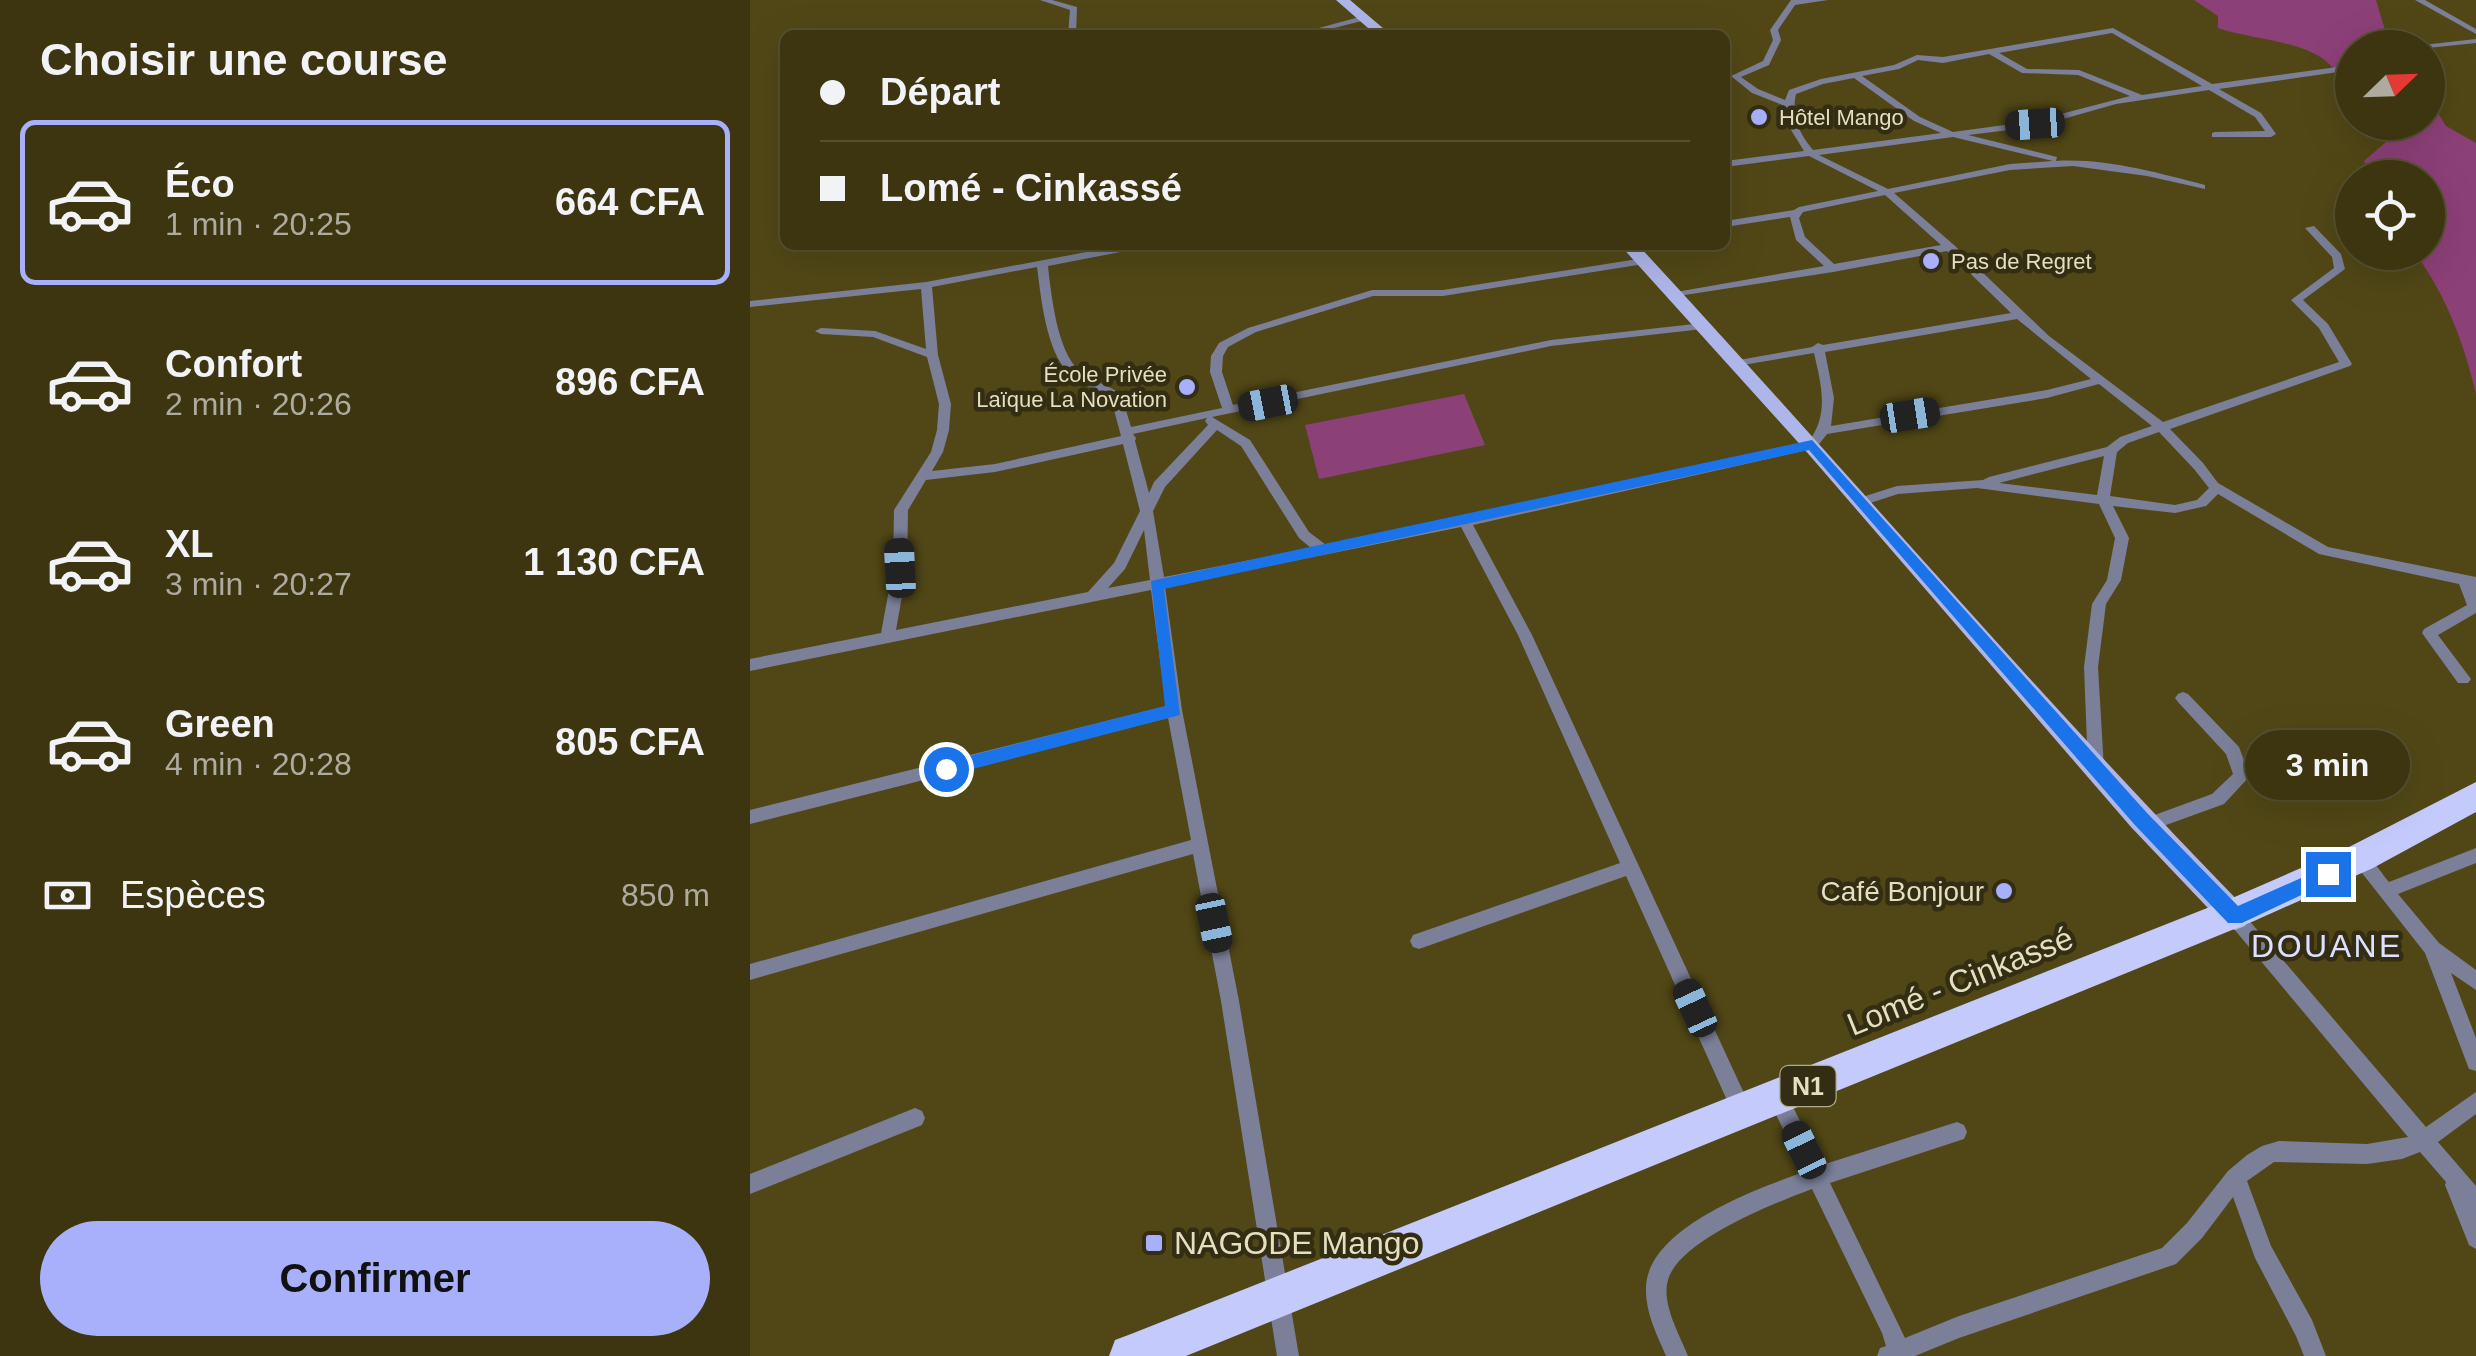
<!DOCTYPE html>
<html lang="fr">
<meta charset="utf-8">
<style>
body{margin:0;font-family:Arial,sans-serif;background:#443d19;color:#f1f3f6;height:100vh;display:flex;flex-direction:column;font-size:38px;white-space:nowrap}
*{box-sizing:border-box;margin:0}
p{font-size:32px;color:#adab9f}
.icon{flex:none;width:55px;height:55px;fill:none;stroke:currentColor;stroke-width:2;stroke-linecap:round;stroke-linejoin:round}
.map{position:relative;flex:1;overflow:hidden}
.side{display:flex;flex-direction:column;background:#3d3510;width:750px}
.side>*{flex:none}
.banner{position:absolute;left:30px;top:30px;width:950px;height:220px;border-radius:15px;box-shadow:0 10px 40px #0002,0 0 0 2px #565030;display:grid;align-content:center;height:220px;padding:0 40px;background:#3d3510}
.needle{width:65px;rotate:67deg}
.controls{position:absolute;left:1585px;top:30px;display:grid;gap:20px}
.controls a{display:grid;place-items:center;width:110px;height:110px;border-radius:50%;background:#3d3510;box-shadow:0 10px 40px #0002,0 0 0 2px #565030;font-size:50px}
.end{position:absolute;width:45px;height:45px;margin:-22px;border:12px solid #1a73e8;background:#fff;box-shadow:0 0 0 5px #fff}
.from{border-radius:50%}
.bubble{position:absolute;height:70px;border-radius:35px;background:#3d3510;box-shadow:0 10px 40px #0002,0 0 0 2px #565030;font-size:32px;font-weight:700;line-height:70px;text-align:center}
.car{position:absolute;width:30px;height:60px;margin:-30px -15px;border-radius:12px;box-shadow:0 0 8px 2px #0007;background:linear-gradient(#222 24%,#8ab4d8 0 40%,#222 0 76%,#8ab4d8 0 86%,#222 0)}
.banner b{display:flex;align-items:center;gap:35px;height:95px;font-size:38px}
.banner b+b{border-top:2px solid #565030}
.banner i{width:25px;height:25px;background:#f1f3f6}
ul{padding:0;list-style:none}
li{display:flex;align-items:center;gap:30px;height:165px;margin:0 20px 15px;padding:0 20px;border:5px solid transparent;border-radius:15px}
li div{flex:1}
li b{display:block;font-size:38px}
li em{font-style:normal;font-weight:700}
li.on{border-color:#a8b0fc}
li>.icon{width:90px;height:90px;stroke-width:1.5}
h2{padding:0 40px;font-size:45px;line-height:120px}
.pay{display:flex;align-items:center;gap:25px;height:110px;padding:0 40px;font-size:38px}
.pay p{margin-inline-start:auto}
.cta{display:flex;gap:20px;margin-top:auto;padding:20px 40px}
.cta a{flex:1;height:115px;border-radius:60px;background:#a8b0fc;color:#111;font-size:40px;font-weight:700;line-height:115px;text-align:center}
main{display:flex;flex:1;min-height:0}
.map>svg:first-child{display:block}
.green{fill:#8c4078}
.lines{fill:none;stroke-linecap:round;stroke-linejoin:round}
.street{fill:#7b7f98;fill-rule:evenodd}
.primary{fill:#aeb5e8;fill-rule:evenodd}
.highway{fill:#c4cbfc;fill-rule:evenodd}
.route{fill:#1a73e8}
.poi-dot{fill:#a8b0fc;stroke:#332d13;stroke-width:4}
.labels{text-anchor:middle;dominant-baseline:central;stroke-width:9;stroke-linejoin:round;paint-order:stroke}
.far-poi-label{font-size:22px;fill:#e4dfbf;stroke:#332d13;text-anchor:start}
.shield{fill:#332d13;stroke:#afaa8b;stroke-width:2.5}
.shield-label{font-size:25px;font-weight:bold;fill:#e4dfbf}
.poi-label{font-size:28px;fill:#e4dfbf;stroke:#332d13;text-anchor:end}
.quarter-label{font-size:32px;letter-spacing:2.5px;fill:#dde1ff;stroke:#332d13}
.near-street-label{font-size:32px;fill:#e4dfbf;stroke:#332d13}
.near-poi-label{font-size:32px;fill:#e4dfbf;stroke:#332d13;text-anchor:start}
</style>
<main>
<section class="side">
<h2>Choisir une course</h2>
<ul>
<li class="on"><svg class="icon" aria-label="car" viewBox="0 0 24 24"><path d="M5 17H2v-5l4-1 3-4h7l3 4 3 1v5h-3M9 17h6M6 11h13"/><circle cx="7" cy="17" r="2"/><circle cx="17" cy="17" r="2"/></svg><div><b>Éco</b><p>1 min · 20:25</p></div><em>664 CFA</em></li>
<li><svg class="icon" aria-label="car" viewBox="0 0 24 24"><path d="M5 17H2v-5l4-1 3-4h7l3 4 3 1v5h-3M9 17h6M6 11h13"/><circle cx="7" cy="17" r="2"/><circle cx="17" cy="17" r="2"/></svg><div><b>Confort</b><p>2 min · 20:26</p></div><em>896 CFA</em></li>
<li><svg class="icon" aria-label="car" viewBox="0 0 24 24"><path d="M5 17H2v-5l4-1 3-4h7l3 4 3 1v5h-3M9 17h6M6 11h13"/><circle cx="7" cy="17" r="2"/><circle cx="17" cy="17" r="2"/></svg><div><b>XL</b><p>3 min · 20:27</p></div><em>1 130 CFA</em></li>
<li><svg class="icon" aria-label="car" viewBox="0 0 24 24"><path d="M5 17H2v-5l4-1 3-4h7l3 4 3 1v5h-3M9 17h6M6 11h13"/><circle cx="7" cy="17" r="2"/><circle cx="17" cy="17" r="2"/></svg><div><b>Green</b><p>4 min · 20:28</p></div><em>805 CFA</em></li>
</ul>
<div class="pay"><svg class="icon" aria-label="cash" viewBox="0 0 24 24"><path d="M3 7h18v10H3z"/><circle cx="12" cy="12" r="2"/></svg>Espèces<p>850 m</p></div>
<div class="cta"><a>Confirmer</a></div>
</section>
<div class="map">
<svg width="1726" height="1356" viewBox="0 0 1726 1356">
<rect width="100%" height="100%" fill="#514716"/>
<g class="green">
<path d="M 1444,0 L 1626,0 L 1640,47 L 1602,48 L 1602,86 C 1588,77 1581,62 1567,55 C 1536,39 1501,39 1468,28 L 1468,16 Z"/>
<path d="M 1678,97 L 1696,126 L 1726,143 L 1726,394 C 1714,343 1696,295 1665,253 L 1678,252 L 1678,178 L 1622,177 L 1614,161 L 1636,142 L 1611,123 L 1678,122 Z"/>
<path d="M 714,394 L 735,445 L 569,479 L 555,425 Z"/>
</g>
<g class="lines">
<g class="street">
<path d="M 290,0 L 302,0 L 327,7 L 326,35 L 318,35 L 320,10 Z"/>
<path d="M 1041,0 L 1078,0 L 1045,5 L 1028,30 L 1031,40 L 1019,65 L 991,77 L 1008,89 L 1035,100 L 1039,90 L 1071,79 L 1144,65 L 1167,55 L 1193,57 L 1363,28 L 1462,84 L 1602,65 L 1602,70 L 1469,89 L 1511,113 L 1526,134 L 1521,137 L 1462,137 L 1462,133 L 1465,132 L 1515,131 L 1505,117 L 1459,90 L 1366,104 L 1285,127 L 1218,135 L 1307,157 L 1306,161 C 1356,158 1408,173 1455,185 L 1455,189 L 1397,176 L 1323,166 L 1260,170 L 1144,193 L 1204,245 L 1299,336 L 1413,422 L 1589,362 L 1569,328 L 1541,300 L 1584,268 L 1582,257 L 1555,228 L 1564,226 L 1591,254 L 1595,269 L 1553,300 L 1578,324 L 1602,364 L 1600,366 L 1420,429 L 1453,463 L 1468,483 L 1578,547 L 1726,577 L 1726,613 L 1688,635 L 1721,679 L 1718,683 L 1708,683 L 1672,633 L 1674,629 L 1717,605 L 1709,584 L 1569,554 L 1468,494 L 1456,506 L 1425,513 L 1363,506 L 1379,538 L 1371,580 L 1356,604 L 1348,667 L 1354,769 L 1352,774 L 1346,776 L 1340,774 L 1338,769 L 1334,667 L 1342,604 L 1357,580 L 1365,538 L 1349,504 L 1227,488 L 1148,494 L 1111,506 L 1104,502 L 1106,499 L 1147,486 L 1233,480 L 1239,477 L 1357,447 L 1370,437 L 1402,426 L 1349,384 L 1297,398 L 1077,434 L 1066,448 L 1062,449 L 723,525 L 782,635 L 999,1104 L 1002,1111 L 999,1118 L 992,1121 L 985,1118 L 876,876 L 669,949 L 663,947 L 660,941 L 663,935 L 870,863 L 768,635 L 711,527 L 415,587 L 432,710 L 489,1001 L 549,1356 L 527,1356 L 471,1001 L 443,854 L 0,980 L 0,964 L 441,840 L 418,718 L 0,824 L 0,810 L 416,706 L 401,590 L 0,671 L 0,659 L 131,633 L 143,568 L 144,510 L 181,452 L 187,430 L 189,404 L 177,357 L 123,337 L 71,334 L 65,331 L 71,328 L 125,331 L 176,349 L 171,289 L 0,307 L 0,301 L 176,282 L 374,245 L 396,245 L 391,248 L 298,266 C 301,293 307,353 330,371 C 342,381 358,385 371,394 L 381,427 L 472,408 L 460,372 L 461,356 L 469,343 L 498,328 L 622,290 L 693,290 L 894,258 L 899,261 L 894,264 L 693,296 L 623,296 L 506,332 L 478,347 L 473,356 L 472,372 L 483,405 L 801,340 L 953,323 L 959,326 L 953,329 L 801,346 L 462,417 L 500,440 L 559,532 L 576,545 L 715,517 L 1058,442 C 1080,415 1071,384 1064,353 L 987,366 L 983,365 L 983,361 L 1062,347 L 1068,343 L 1073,345 L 1261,313 L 1197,251 L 1083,272 L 922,297 L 922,293 L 926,292 L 1074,266 L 1046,240 L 1040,217 L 975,227 L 975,221 L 1044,210 L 1049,207 L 1128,191 L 1059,156 L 975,167 L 975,161 L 1054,151 L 1038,125 L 1035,106 L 1002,93 L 981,76 L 1013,61 L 1023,40 L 1020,30 ZM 1362,33 L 1452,86 L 1392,95 L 1329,70 L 1277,69 L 1249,53 ZM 1239,54 L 1272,73 L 1328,75 L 1380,96 L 1284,121 L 1203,132 L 1170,117 L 1112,76 L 1149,69 L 1168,60 L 1193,63 ZM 1104,78 L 1164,121 L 1191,133 L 1063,150 C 1049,134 1041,115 1046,94 L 1073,84 ZM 1203,137 L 1303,161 L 1260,164 L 1138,189 L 1069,155 ZM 1135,195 L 1191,245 L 1084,264 L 1055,237 L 1049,218 L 1053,212 ZM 287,267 C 291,297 296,353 320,374 C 331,385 348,389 361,399 L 371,436 L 245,464 L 182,471 L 193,452 L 199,430 L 201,404 L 188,355 L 182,287 ZM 1267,319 L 1341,379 L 1297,390 L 1081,426 L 1084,398 L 1075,352 ZM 457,418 L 455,421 L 458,425 L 404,482 L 399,493 L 385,441 L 386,438 L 383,434 ZM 467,430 L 491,446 L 549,538 L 561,548 L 414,577 L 403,511 L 415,487 ZM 1409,432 L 1444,469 L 1459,488 L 1447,500 L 1425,505 L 1360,496 L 1367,452 L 1378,443 ZM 373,444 L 390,511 L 364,563 L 338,592 L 146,630 L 157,568 L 158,510 L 176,480 L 245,472 ZM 1354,456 L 1347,495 L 1249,483 ZM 394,530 L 400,580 L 358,588 L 375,569 Z"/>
<path d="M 1665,0 L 1675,0 L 1726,29 L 1726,34 Z"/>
<path d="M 613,16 L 617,18 L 616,20 L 556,35 L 543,35 Z"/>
<path d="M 1726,39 L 1726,43 L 1678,48 L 1646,48 Z"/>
<path d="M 1433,692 L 1438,694 L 1489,747 L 1500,776 L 1474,804 L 1397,832 L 1391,830 L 1389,825 L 1391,820 L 1462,794 L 1483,774 L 1476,754 L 1428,702 L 1425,698 L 1428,694 Z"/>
<path d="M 1726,848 L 1726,863 L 1648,894 L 1689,943 L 1726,970 L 1726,990 L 1701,973 L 1726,1038 L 1726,1071 L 1719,1069 L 1675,953 L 1601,859 L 1603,854 C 1619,849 1629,871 1639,882 Z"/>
<path d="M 1485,909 L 1491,911 L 1676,1127 L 1726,1092 L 1726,1114 L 1688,1142 L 1726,1186 L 1726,1249 L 1719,1245 L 1695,1185 L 1696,1182 L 1670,1152 L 1652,1159 L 1617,1164 L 1524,1162 L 1497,1181 L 1521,1246 L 1562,1320 L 1576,1356 L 1554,1356 L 1546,1336 L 1505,1258 L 1483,1197 L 1452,1238 L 1426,1264 L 1209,1338 L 1165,1356 L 1127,1356 L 1130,1348 L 1136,1346 L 1132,1333 L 1062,1189 C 1025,1203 929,1240 918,1280 C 911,1304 930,1335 938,1356 L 916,1356 C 907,1335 895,1312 896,1288 C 897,1228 1006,1189 1054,1172 L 1018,1098 L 1021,1091 L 1028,1088 L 1035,1091 L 1072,1165 L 1207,1122 L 1214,1125 L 1217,1132 L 1214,1139 L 1080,1183 L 1155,1338 L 1209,1316 L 1412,1248 L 1437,1223 L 1478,1171 L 1497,1155 L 1512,1146 L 1529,1141 L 1617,1144 L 1658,1137 L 1479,923 L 1476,917 L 1479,911 Z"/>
<path d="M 165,1108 L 172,1111 L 175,1118 L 172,1125 L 0,1194 L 0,1174 Z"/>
</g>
<g class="primary">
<path d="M 586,0 L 600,0 L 641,35 L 626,35 Z"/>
<path d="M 870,245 L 888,245 C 1092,465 1286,694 1495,908 L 1500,917 L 1495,926 L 1485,930 L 1475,926 L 1381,827 L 1055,450 Z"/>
</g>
<path class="highway" d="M 1726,782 L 1726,812 L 1623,868 L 1504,921 L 436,1356 L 359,1356 L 365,1340 L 381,1334 L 1480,899 L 1599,847 Z"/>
</g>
<path class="route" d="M 1062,440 L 1397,813 L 1488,906 L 1578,866 L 1587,874 L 1585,879 L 1492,923 L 1478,923 L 1384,824 L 1059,450 L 414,589 L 430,715 L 196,776 L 187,769 L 196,762 L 415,706 L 401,581 Z"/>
<g class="poi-dot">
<circle cx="1009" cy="117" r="10"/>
<circle cx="1181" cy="261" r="10"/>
<circle cx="437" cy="387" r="10"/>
<circle cx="1254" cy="891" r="10"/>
<rect x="394" y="1233" width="20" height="20" rx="5"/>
</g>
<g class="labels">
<g class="far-poi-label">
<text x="1029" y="117">Hôtel Mango</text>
<text x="1201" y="261">Pas de Regret</text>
<text x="417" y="374" text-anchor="end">École Privée<tspan x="417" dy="25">Laïque La Novation</tspan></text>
</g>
<rect class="shield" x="1030.5" y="1066" width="55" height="40" rx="8"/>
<g class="shield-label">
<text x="1058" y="1086">N1</text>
</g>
<g class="poi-label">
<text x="1234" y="891">Café Bonjour</text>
</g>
<g class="quarter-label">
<text x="1577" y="946">DOUANE</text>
</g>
<g class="near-street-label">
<text transform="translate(1210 981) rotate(-22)">Lomé - Cinkassé</text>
</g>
<g class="near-poi-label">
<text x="424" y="1243">NAGODE Mango</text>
</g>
</g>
</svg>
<div class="controls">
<a><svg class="needle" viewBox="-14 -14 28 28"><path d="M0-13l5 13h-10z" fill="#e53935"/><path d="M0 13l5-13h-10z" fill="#adab9f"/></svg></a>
<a><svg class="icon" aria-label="locate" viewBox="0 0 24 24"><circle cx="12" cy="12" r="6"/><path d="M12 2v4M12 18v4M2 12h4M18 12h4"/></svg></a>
</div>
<i class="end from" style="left:196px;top:769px"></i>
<i class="end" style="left:1578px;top:874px"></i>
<div class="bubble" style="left:1495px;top:730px;width:165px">3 min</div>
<i class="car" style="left:1285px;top:124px;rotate:266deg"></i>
<i class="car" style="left:518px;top:403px;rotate:259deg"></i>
<i class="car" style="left:1160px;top:415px;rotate:81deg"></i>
<i class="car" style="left:150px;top:568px;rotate:357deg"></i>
<i class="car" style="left:464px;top:923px;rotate:168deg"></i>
<i class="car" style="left:945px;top:1008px;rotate:335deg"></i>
<i class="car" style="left:1054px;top:1150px;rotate:334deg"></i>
<div class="banner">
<b><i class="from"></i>Départ</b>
<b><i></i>Lomé - Cinkassé</b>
</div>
</div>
</main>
